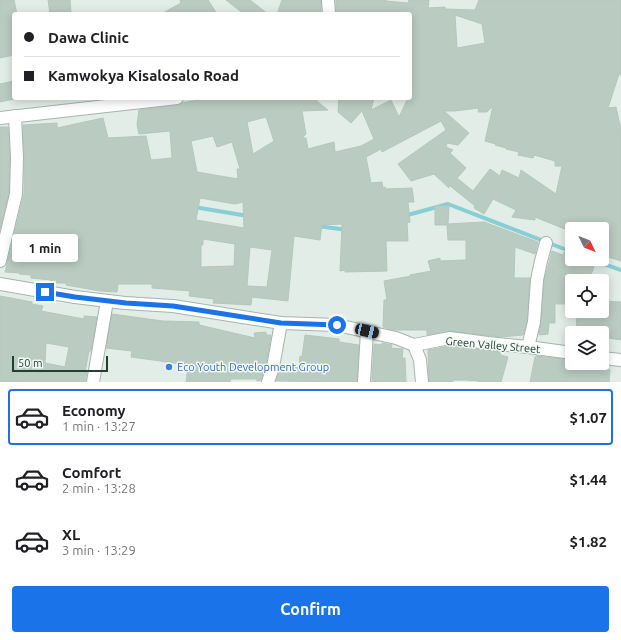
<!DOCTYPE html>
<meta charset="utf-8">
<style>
body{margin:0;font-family:Ubuntu,sans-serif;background:#f2f2f2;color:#202124;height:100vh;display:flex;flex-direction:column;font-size:15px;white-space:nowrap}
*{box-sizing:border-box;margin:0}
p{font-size:13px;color:#757577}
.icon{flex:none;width:22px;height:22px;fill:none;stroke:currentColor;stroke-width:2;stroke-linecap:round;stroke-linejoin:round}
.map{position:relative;height:382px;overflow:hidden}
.panel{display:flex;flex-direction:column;background:#fff;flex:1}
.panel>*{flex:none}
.banner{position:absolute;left:12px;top:12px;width:400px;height:88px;border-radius:4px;box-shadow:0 2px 10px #0003;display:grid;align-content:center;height:88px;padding:0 12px;background:#fff}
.needle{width:26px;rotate:133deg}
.controls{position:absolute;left:565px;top:222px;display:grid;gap:8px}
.controls a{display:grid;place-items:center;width:44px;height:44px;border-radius:4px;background:#fff;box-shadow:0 2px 10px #0003;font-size:20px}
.scale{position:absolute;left:12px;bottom:10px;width:96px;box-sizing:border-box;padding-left:4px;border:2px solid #213f34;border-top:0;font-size:11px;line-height:14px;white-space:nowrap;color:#213f34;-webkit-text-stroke:3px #f2f9f5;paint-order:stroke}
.end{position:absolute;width:18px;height:18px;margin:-9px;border:5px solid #1a73e8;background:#fff;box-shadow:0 0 0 2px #fff}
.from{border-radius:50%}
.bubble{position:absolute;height:28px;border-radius:4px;background:#fff;box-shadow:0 2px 10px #0003;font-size:13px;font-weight:600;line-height:28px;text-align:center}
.car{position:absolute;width:12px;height:24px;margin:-12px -6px;border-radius:5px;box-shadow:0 0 3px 1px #0007;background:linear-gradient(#222 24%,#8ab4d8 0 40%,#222 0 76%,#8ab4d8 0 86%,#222 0)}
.banner b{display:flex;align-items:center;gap:14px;height:38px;font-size:15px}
.banner b+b{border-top:1px solid #e0e0e0}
.banner i{width:10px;height:10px;background:#202124}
ul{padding:7px 0 0;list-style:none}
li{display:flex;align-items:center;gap:12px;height:56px;margin:0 8px 6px;padding:0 4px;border:2px solid transparent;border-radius:4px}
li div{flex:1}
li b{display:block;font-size:15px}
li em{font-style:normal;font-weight:600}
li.current{border-color:#1a73e8}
li>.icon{width:36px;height:36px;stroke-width:1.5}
.primary-button{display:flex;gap:8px;margin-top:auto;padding:8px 12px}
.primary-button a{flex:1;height:46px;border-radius:4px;background:#1a73e8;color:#fff;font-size:16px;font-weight:600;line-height:46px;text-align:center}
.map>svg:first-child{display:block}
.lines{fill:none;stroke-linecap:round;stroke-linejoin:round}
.stream{stroke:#87cfd4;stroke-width:4}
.building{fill:#bacbc2;stroke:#b4c7bd;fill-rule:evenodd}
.minor-casing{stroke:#a4b5ae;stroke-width:14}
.minor{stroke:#fff;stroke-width:12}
.route{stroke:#1a73e8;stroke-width:5}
.shop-dot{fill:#3f7fe0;stroke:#f2f9f5;stroke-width:1.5}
.labels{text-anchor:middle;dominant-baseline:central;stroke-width:3;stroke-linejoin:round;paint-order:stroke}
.street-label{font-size:11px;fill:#213f34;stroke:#f2f9f5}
.shop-label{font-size:11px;fill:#366cbe;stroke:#f2f9f5;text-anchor:start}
</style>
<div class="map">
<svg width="621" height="382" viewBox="0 0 621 382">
<rect width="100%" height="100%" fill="#e2ede7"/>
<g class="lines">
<g class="stream">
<path d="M 194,207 L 248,216"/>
<path d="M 404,216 L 448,204 L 572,252"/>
<path d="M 318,226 L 347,230"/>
<path d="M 590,259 L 621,270"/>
</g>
</g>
<g class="building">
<path d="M 0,0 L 14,0 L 17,14 L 14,14 L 14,55 L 0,58 Z"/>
<path d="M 48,0 L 70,0 L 71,14 L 50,14 Z"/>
<path d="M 180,0 L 208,0 L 217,14 L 161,14 L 181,3 Z"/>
<path d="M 226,0 L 250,0 L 268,14 L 244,14 Z"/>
<path d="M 282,0 L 321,0 L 321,14 L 277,14 Z"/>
<path d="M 336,0 L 386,0 L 386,1 L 408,3 L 409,0 L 429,0 L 428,8 L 445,7 L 445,9 L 475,10 L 479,0 L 621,0 L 621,75 L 619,74 L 608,108 L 616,107 L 621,130 L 621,261 L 602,255 L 602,229 L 572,229 L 572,232 L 535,217 L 535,220 L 512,217 L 516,210 L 493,199 L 484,214 L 474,208 L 475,206 L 449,185 L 449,188 L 434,174 L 411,181 L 398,164 L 446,130 L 441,121 L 382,152 L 381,149 L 366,157 L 371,183 L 382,182 L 383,188 L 385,187 L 386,189 L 412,188 L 414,202 L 408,202 L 410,222 L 407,223 L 408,241 L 386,241 L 387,271 L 345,272 L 345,270 L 340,271 L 342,224 L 322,225 L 320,240 L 294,236 L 288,301 L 252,297 L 251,305 L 213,303 L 214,299 L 189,296 L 190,291 L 152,288 L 152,284 L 118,284 L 117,292 L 100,291 L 66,285 L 66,283 L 51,283 L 51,280 L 31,278 L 31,275 L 19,274 L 20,273 L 5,272 L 24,194 L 24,158 L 23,125 L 57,123 L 57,128 L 103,118 L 108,138 L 146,136 L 151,160 L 172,158 L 170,131 L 139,134 L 137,125 L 139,110 L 178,105 L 182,103 L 209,98 L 313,98 L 328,110 L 302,111 L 306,134 L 302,138 L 306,138 L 308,149 L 334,142 L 335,152 L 361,146 L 374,139 L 362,111 L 351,123 L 338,112 L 339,98 L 374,98 L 371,110 L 391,100 L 399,117 L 408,98 L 410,98 L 410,14 L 336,14 ZM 455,15 L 482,24 L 485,43 L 457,48 ZM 493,106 L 485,141 L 496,144 L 495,145 L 506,148 L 506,149 L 519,152 L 518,155 L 533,158 L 534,155 L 555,161 L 555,166 L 562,166 L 556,194 L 521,170 L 519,178 L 502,170 L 500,176 L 490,169 L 473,191 L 457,178 L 466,168 L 450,153 L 453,150 L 446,147 L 447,143 L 458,145 L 469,133 L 444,111 L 454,111 L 479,108 L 478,112 L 487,112 ZM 266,117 L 274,141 L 253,154 L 247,122 ZM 213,136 L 217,147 L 232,142 L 240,169 L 237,169 L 238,179 L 197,172 L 191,141 ZM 200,198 L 235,204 L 243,202 L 244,228 L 196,220 ZM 203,239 L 235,244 L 234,266 L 201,267 L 201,245 L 203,245 ZM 250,247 L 272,250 L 267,287 L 247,286 Z"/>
<path d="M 14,81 L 14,99 L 0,102 L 0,84 Z"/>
<path d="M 0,127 L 8,127 L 10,158 L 9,193 L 0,229 Z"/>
<path d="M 435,206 L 449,206 L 448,224 L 484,222 L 538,242 L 535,254 L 515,247 L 514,278 L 530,278 L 527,321 L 523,335 L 501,337 L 451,331 L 427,335 L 427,330 L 393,330 L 383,327 L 384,300 L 387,300 L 384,281 L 411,276 L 410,275 L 431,271 L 428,261 L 440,258 L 440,261 L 466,260 L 466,240 L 448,240 L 447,225 L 435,225 Z"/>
<path d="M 552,251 L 563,255 L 564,252 L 572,254 L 572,259 L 577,259 L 577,261 L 594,266 L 590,278 L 587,278 L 587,281 L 572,281 L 572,284 L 570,284 L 569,304 L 555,304 L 555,323 L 549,323 L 548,334 L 539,335 L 541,323 L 544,281 Z"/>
<path d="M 0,296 L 32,302 L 32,304 L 43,306 L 41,311 L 84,319 L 84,316 L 97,317 L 91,351 L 89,351 L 85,372 L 87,372 L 85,382 L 0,382 ZM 46,343 L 69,347 L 65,367 L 45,363 Z"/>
<path d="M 605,301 L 621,302 L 621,340 L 602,337 L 602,333 L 577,333 L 576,311 L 604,311 Z"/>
<path d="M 112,314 L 163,321 L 199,322 L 199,325 L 255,338 L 254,333 L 266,332 L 266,335 L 271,335 L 266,365 L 261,380 L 257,381 L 257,379 L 231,379 L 230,382 L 186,382 L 188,366 L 175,363 L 131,357 L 132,351 L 106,348 Z"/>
<path d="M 305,335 L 339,339 L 339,342 L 359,345 L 357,382 L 276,381 L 281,367 L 299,367 L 300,356 L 302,357 Z"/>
<path d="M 382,343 L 392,345 L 391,348 L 403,349 L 402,358 L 405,358 L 406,382 L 372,382 L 374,344 L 382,345 Z"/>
<path d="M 450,346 L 501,352 L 500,355 L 508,357 L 501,382 L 479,382 L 479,381 L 464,380 L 453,380 L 453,382 L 429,382 L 428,350 Z"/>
<path d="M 536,356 L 572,360 L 572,363 L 583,363 L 610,370 L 609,382 L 530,382 L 535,357 L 536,357 Z"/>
</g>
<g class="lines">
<defs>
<g id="minor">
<path d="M 328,0 L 329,14"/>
<path d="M 0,118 L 177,98"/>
<path d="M 0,261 L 16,194 L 17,158 L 15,116"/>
<path d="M 0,284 L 75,297 L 125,303 L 173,306 L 281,323 L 337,325 L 396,338 L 414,345"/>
<path d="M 414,345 L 450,338 L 488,343 L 528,347 L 572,353"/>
<path d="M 414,345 L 420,360 L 422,382"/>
<path d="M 528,347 L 534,322 L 537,280 L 541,261 L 546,243"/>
<path d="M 602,358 L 621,360"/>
<path d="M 93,382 L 107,301"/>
<path d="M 268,382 L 273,367 L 281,323"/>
<path d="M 364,382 L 367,331"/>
</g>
</defs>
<use href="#minor" class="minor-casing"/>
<use href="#minor" class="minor"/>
</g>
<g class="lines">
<path class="route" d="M 45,292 L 75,297 L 126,303 L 173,306 L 281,323 L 337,325"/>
</g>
<circle class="shop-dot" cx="169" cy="367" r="4"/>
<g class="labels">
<g class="street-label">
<text transform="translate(493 345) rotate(5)">Green Valley Street</text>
</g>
<g class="shop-label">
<text x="177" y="367">Eco Youth Development Group</text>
</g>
</g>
</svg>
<div class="controls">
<a><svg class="needle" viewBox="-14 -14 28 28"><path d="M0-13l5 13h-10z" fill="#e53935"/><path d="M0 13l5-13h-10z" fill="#757577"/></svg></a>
<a><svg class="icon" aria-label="locate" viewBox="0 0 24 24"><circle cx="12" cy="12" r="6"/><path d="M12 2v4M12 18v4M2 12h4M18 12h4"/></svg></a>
<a><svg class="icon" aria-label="layers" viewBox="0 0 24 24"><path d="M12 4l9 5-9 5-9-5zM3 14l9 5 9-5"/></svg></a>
</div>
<div class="scale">50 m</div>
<i class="end from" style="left:337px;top:325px"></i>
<i class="end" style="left:45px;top:292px"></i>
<div class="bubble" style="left:12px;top:234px;width:66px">1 min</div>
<i class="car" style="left:367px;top:331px;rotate:103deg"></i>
<div class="banner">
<b><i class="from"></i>Dawa Clinic</b>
<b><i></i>Kamwokya Kisalosalo Road</b>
</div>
</div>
<section class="panel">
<ul>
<li class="current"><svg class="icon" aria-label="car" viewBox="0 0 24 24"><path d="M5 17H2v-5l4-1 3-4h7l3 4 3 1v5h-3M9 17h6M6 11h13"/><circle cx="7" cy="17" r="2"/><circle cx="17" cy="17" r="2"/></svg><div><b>Economy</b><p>1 min · 13:27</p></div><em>$1.07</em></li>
<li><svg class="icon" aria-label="car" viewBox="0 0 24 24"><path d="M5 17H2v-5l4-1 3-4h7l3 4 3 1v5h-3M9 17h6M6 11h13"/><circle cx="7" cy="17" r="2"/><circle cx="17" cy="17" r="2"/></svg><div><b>Comfort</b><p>2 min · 13:28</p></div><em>$1.44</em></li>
<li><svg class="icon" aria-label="car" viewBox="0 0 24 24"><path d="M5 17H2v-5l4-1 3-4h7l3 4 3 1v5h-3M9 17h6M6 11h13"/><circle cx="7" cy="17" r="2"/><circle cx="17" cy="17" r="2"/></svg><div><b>XL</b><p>3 min · 13:29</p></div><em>$1.82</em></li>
</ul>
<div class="primary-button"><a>Confirm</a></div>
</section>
